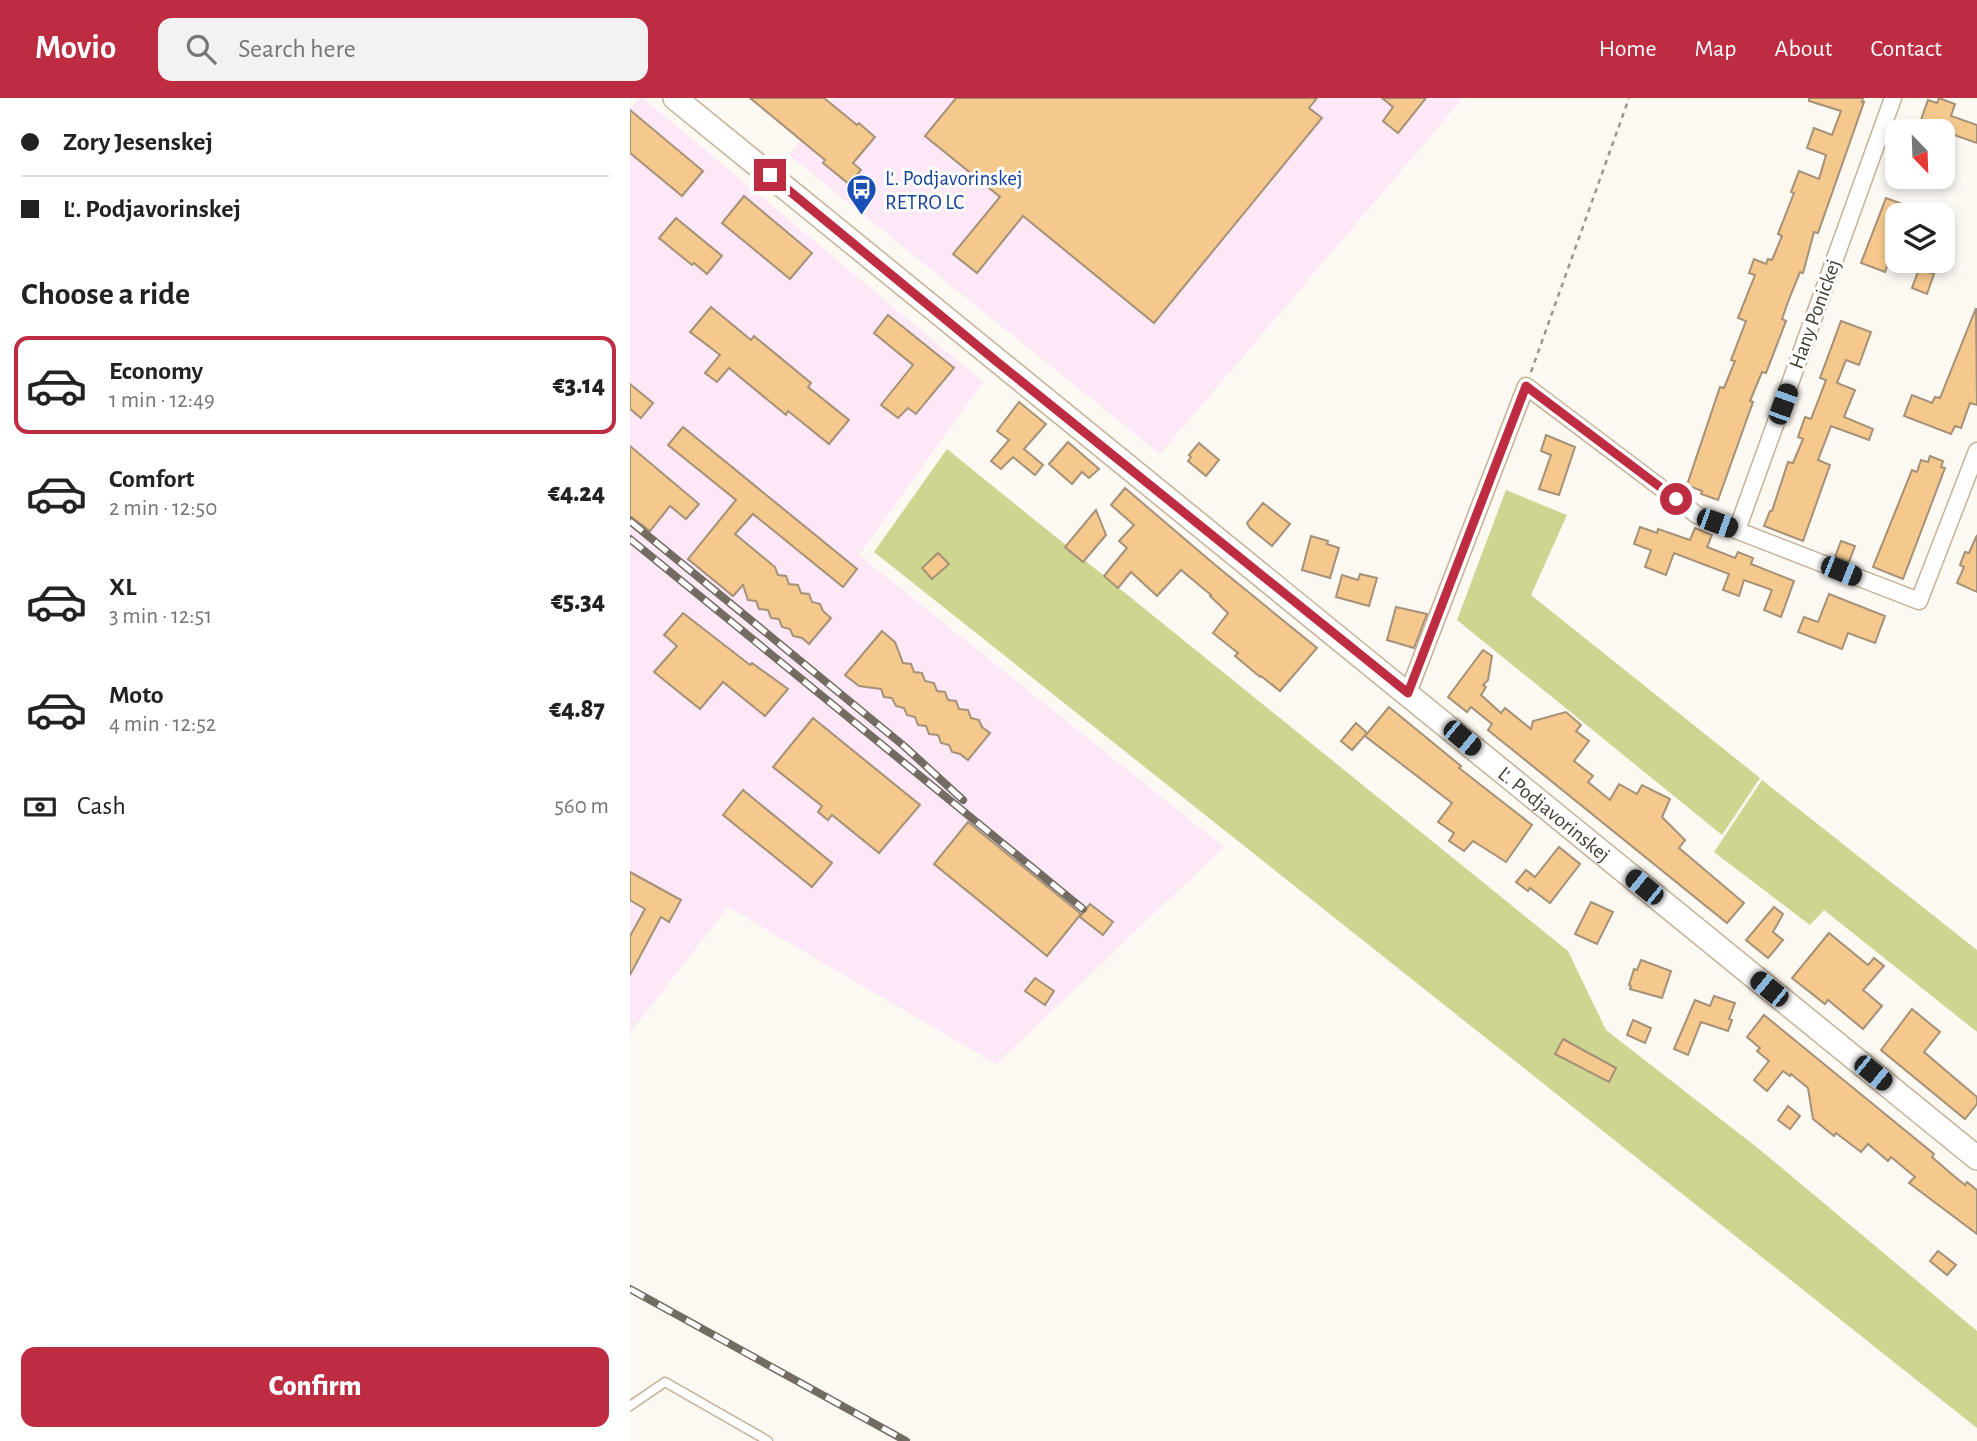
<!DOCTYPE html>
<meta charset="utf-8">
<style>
body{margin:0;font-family:"Alegreya Sans",sans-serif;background:#f2f2f2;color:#222;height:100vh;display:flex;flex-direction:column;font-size:26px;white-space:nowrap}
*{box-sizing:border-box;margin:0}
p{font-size:23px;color:#767676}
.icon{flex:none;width:38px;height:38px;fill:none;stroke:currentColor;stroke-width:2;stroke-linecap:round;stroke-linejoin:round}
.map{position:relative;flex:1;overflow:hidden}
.details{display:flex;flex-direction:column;background:#fff;width:630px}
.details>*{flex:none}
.top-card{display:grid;align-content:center;height:154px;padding:0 21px;background:#fff}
.needle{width:46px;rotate:157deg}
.tools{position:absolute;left:1255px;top:21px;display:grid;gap:14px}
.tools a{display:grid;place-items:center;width:70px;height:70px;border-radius:14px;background:#fff;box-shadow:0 4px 10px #0003;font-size:35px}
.end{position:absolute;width:32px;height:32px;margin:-16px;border:9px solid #bd2c41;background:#fff;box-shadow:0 0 0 4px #fff}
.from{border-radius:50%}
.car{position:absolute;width:21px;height:42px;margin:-21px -10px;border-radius:9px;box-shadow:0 0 5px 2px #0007;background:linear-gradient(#222 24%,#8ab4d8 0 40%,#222 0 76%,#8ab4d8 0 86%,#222 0)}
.top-card b{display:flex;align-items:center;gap:24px;height:66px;font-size:26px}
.top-card b+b{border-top:2px solid #e0e0e0}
.top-card i{width:18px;height:18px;background:#222}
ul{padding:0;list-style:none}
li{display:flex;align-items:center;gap:21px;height:98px;margin:0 14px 10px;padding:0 7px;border:4px solid transparent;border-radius:14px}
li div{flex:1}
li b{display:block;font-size:26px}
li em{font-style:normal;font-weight:800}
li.on{border-color:#bd2c41}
li>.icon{width:63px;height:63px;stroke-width:1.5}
h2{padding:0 21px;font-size:32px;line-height:84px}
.pay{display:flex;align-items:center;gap:18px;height:77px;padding:0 21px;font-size:26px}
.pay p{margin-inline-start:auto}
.action{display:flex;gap:14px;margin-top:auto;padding:14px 21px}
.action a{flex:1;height:80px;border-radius:14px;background:#bd2c41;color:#fff;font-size:28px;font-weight:800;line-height:80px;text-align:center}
header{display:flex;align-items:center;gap:42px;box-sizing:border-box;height:98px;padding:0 35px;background:#bd2c41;color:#fff}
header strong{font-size:33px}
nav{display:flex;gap:38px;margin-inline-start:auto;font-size:24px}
.search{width:490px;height:63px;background:#f2f2f2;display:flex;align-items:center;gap:18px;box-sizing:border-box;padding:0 24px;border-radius:14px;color:#767676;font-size:26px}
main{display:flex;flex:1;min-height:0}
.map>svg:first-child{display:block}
.industrial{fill:#fde8f7}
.green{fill:#ced591}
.building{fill:#f5c88e;stroke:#a59177;stroke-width:2}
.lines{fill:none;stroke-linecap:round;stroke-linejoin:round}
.lane-casing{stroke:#c6b196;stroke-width:11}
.street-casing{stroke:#c6b196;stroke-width:19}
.secondary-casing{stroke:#c6b196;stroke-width:26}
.path{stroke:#9b958c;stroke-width:2.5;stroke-dasharray:5 5;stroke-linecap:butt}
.lane{stroke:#fff;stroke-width:8}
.street{stroke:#fff;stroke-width:16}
.secondary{stroke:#fff;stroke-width:23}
.rail-casing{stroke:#726c62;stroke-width:8}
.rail{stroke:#fff;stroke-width:5;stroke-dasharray:16;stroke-linecap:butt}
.route{stroke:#bd2c41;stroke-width:9}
.labels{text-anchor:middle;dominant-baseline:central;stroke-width:6;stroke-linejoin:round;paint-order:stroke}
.transit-label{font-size:21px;fill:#164399;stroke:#fff;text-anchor:start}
.street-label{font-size:21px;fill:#433b30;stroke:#fff}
</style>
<header>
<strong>Movio</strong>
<div class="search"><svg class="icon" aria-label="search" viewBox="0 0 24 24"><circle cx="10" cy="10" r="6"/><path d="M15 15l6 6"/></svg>Search here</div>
<nav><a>Home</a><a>Map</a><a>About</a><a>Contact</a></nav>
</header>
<main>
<section class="details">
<div class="top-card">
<b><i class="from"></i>Zory Jesenskej</b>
<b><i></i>Ľ. Podjavorinskej</b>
</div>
<h2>Choose a ride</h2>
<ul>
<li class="on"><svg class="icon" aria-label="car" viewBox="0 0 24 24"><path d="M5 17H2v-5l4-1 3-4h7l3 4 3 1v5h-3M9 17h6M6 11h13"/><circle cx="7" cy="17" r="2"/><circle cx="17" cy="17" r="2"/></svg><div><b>Economy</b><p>1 min · 12:49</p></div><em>€3.14</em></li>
<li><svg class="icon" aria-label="car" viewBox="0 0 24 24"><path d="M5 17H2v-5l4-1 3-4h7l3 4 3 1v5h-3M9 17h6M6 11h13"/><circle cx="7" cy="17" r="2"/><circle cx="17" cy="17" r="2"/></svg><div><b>Comfort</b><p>2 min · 12:50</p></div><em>€4.24</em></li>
<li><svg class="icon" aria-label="car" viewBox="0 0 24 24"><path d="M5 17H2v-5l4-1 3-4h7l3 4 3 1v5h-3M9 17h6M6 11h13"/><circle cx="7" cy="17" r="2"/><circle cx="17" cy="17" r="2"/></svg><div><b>XL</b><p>3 min · 12:51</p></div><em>€5.34</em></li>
<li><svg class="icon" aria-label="car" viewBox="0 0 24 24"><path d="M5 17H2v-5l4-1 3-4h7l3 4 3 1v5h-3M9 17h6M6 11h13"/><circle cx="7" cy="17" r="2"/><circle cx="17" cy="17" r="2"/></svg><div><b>Moto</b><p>4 min · 12:52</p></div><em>€4.87</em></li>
</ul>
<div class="pay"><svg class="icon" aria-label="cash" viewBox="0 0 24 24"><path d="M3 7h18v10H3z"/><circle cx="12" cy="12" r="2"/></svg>Cash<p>560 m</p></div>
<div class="action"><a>Confirm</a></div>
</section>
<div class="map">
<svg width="1347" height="1343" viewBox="0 0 1347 1343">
<rect width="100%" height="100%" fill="#fcf8f2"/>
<g class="industrial">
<path d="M 9,0 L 13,0 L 353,284 L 229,457 L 594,749 L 366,966 L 98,809 L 0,935 L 0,12 Z"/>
<path d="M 204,0 L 833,0 L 530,356 L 159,57 Z"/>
</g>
<g class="green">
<path d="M 317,351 L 938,853 L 976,932 L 1129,1051 L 1347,1233 L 1347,1330 L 244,454 Z"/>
<path d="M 876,392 L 937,417 L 901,497 L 1130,680 L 1092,737 L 827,522 Z"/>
<path d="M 1132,682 L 1347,852 L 1347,934 L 1194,812 L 1180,827 L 1084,754 Z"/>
</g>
<g class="building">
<path d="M 120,0 L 194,0 L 227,27 L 229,25 L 245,39 L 223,65 L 231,72 L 219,86 L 193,65 L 195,62 Z"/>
<path d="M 326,0 L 687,0 L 679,10 L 692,20 L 524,225 L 393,118 L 347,175 L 323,156 L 370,99 L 295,38 Z"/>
<path d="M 752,0 L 796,0 L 768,35 L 753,23 L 763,9 Z"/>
<path d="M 1179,0 L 1233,0 L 1232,4 L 1234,4 L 1188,135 L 1184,134 L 1173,175 L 1170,174 L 1159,201 L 1152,221 L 1156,223 L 1136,275 L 1132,274 L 1120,303 L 1123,304 L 1088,402 L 1071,396 L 1072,393 L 1057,387 L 1090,289 L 1094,290 L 1105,263 L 1101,262 L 1116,223 L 1108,220 L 1125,177 L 1119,175 L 1124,161 L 1136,166 L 1138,161 L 1142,162 L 1152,138 L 1148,136 L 1164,95 L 1161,94 L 1169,73 L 1189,81 L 1196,57 L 1177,50 L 1184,30 L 1202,37 L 1211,13 L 1179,3 Z"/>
<path d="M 1309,0 L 1325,6 L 1321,18 L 1347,27 L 1347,45 L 1313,33 L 1287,33 L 1298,2 L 1307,5 Z"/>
<path d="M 0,12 L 73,73 L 52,98 L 0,55 Z"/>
<path d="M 114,98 L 182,155 L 160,181 L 92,125 Z"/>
<path d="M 1256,100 L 1299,116 L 1267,117 L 1267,142 L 1255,174 L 1231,165 Z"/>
<path d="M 46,120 L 92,158 L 77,176 L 64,165 L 62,167 L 29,140 Z"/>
<path d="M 1289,171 L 1304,176 L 1297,196 L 1282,190 Z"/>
<path d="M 81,209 L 121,242 L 124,238 L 181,285 L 178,289 L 219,322 L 199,346 L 158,313 L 156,317 L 99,270 L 87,284 L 75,275 L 90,257 L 60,234 Z"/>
<path d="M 1346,210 L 1347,307 L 1340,305 L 1331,330 L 1325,328 L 1321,336 L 1274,318 L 1282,297 L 1302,305 L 1305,299 L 1310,300 Z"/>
<path d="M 258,217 L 324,270 L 286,316 L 278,310 L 268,320 L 251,307 L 283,267 L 244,235 Z"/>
<path d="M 1211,223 L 1241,234 L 1229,267 L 1216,262 L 1207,285 L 1225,292 L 1214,319 L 1243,331 L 1239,342 L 1201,328 L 1188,362 L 1200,367 L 1173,443 L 1134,428 L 1140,413 L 1142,413 L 1158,364 L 1163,365 L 1173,341 L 1168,339 L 1175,319 L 1181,321 L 1196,282 L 1190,280 Z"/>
<path d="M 0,286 L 23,305 L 11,320 L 0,311 Z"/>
<path d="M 389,304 L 416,326 L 394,351 L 413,367 L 405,377 L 383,359 L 371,371 L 361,363 L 379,342 L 367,333 Z"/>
<path d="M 53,329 L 227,471 L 213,489 L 123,416 L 105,436 L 145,469 L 148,477 L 156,478 L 159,486 L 168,487 L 171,495 L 179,496 L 182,504 L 190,506 L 193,513 L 201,520 L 179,546 L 172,540 L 163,538 L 160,531 L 152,529 L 149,521 L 141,520 L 138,512 L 129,511 L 126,503 L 118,502 L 113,487 L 103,498 L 58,461 L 106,402 L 38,347 Z"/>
<path d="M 916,337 L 945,349 L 929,397 L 909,391 L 921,357 L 911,353 Z"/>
<path d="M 438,344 L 469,371 L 459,380 L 452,374 L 442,386 L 419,366 Z"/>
<path d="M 569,345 L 589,362 L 576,378 L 558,363 L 561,359 L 559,357 Z"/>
<path d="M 0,348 L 69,406 L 56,421 L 40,408 L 20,433 L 0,418 Z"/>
<path d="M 1300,358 L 1313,363 L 1311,369 L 1315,370 L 1273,481 L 1243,469 L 1282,372 L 1287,374 L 1291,362 L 1298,364 Z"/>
<path d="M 495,390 L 584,466 L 687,550 L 650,593 L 631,578 L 630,579 L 605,558 L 608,555 L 583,535 L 598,515 L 580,498 L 581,497 L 551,472 L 527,498 L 501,474 L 488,490 L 474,478 L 497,450 L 489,443 L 504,427 L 481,407 Z"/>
<path d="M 633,405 L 660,426 L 642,448 L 620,430 L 617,425 Z"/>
<path d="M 466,412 L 476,437 L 453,464 L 435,449 Z"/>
<path d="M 1010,429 L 1027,435 L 1028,431 L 1060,442 L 1065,430 L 1082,437 L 1077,449 L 1105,460 L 1108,454 L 1123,460 L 1121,466 L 1164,483 L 1151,519 L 1134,512 L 1142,492 L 1114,482 L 1109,498 L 1093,492 L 1099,476 L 1044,455 L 1036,477 L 1015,469 L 1021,452 L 1004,446 Z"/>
<path d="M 1347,437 L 1347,494 L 1327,485 L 1334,469 L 1330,467 L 1335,454 L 1339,455 Z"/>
<path d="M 681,438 L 698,443 L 697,446 L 709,450 L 700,480 L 672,472 Z"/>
<path d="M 1211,443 L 1225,448 L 1219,464 L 1205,459 Z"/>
<path d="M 308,455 L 319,466 L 302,481 L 292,470 Z"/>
<path d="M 730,476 L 747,480 L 739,508 L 706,499 L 712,477 L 728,482 Z"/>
<path d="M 1199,496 L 1255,518 L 1245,545 L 1218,535 L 1212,551 L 1168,534 L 1174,519 L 1188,524 Z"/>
<path d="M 766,509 L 797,516 L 784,550 L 757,542 Z"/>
<path d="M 53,515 L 120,567 L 122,565 L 158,591 L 135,618 L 93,584 L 70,611 L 24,574 L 47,548 L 34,537 Z"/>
<path d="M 252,533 L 265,544 L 273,565 L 281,566 L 284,574 L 292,575 L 295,583 L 304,585 L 307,593 L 315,594 L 318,602 L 326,603 L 329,611 L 338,612 L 341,620 L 349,622 L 352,629 L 360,635 L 338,662 L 330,656 L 322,654 L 319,647 L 311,645 L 308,637 L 299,636 L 296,628 L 288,627 L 285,619 L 277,617 L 274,610 L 266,608 L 262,600 L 254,599 L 251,591 L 229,588 L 215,577 Z"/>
<path d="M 853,552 L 862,558 L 858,582 L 853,587 L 856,589 L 851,597 L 871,615 L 875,610 L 901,631 L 903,623 L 936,614 L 951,627 L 946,633 L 959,643 L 944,663 L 963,678 L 958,684 L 980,702 L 989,686 L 1007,696 L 1012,687 L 1040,701 L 1032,719 L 1055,742 L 1049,750 L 1114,805 L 1097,825 L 858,632 L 862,626 L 841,609 L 837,614 L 818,599 Z"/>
<path d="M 759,609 L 831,668 L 829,670 L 902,727 L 876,764 L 843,743 L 834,753 L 819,743 L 824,735 L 808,724 L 822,705 L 735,638 Z"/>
<path d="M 183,620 L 290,707 L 249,755 L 202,717 L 198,722 L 188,714 L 192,708 L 143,669 Z"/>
<path d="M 726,625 L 737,635 L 722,652 L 711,643 Z"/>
<path d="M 113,692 L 202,765 L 182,789 L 93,717 Z"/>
<path d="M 338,724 L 451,816 L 417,858 L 304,766 Z"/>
<path d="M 929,749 L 950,766 L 920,805 L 900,790 L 898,793 L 886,784 L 896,772 L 905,779 Z"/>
<path d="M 0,774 L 51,802 L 39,824 L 31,819 L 0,877 L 0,838 L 15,811 L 0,802 Z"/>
<path d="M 961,804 L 983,814 L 967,846 L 945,836 Z"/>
<path d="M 460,806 L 483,824 L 473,837 L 450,819 Z"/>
<path d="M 1144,809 L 1153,816 L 1143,834 L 1153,842 L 1138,860 L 1116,842 Z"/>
<path d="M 1199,835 L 1238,867 L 1244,860 L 1254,868 L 1233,892 L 1252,908 L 1233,931 L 1198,902 L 1195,906 L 1162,880 Z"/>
<path d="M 1011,862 L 1041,873 L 1032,900 L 1000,891 L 1001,888 L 999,887 L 1004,871 L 1007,872 Z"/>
<path d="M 405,880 L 424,893 L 415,907 L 395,893 Z"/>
<path d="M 1084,898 L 1105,905 L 1099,921 L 1102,922 L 1098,933 L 1071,924 L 1058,957 L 1044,951 L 1065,902 L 1080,908 Z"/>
<path d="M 1282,911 L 1310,934 L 1294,954 L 1347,999 L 1347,1006 L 1335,1021 L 1251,952 Z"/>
<path d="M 1134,917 L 1304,1056 L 1302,1059 L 1318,1073 L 1335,1087 L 1337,1084 L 1347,1092 L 1347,1136 L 1279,1085 L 1285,1079 L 1261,1059 L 1258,1063 L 1238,1046 L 1231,1054 L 1206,1035 L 1204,1038 L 1183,1021 L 1178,990 L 1161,976 L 1160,978 L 1153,973 L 1137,993 L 1124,982 L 1139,963 L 1127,953 L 1130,950 L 1117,939 Z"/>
<path d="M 1003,922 L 1021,930 L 1015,945 L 997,937 Z"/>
<path d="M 933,941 L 986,970 L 979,984 L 925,956 Z"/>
<path d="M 1158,1008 L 1170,1018 L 1160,1031 L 1148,1022 Z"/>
<path d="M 1308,1153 L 1326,1167 L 1317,1177 L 1300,1163 Z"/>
</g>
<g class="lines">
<defs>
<path id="lane" d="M 0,1308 L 35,1284 L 138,1343"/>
<g id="street">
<path d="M 1107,432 L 1263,0"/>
<path d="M 778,595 L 896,288 L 1067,417 L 1289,503 L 1347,353"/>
</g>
<g id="secondary">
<path id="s1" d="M 45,0 L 1347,1060"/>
</g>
</defs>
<use href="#lane" class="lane-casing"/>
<use href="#street" class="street-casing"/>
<use href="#secondary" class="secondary-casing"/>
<path class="path" d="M 901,274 L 999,0"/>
<use href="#lane" class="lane"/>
<use href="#street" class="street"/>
<use href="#secondary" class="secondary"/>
<defs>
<g id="rail">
<path d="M 0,423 L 274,648 L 333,702"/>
<path d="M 0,441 L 453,811"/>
<path d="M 0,1191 L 276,1343"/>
</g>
</defs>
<use href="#rail" class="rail-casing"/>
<use href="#rail" class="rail"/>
</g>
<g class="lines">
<path class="route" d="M 140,77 L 366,263 L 778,595 L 896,288 L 1046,401"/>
</g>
<defs>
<symbol id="bus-pin" viewBox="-11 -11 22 30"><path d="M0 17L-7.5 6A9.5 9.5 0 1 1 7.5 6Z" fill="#1a4fb4" stroke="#fff"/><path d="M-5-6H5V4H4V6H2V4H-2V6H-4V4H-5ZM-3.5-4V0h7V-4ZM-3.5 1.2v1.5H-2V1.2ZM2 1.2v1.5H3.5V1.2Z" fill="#fff"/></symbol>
</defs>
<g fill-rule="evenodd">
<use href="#bus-pin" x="214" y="74" width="35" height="47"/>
</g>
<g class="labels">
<g class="transit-label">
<text x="255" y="80">Ľ. Podjavorinskej<tspan x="255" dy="24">RETRO LC</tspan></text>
</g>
<g class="street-label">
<text transform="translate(1185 216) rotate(-70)">Hany Ponickej</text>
<text stroke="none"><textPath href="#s1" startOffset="1134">Ľ. Podjavorinskej</textPath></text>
</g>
</g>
</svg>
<div class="tools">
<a><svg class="needle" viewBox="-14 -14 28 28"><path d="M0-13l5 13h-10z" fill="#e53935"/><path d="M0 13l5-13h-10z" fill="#767676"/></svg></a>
<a><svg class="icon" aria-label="layers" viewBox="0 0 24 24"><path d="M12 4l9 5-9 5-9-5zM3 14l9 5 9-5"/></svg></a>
</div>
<i class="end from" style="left:1046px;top:401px"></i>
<i class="end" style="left:140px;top:77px"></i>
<i class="car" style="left:1153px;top:306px;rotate:20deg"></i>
<i class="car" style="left:1087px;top:425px;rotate:110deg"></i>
<i class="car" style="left:1211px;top:473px;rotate:112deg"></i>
<i class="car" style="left:832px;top:640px;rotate:130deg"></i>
<i class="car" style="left:1014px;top:789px;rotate:309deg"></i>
<i class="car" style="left:1139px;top:891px;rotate:309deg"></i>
<i class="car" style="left:1243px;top:975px;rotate:129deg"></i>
</div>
</main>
